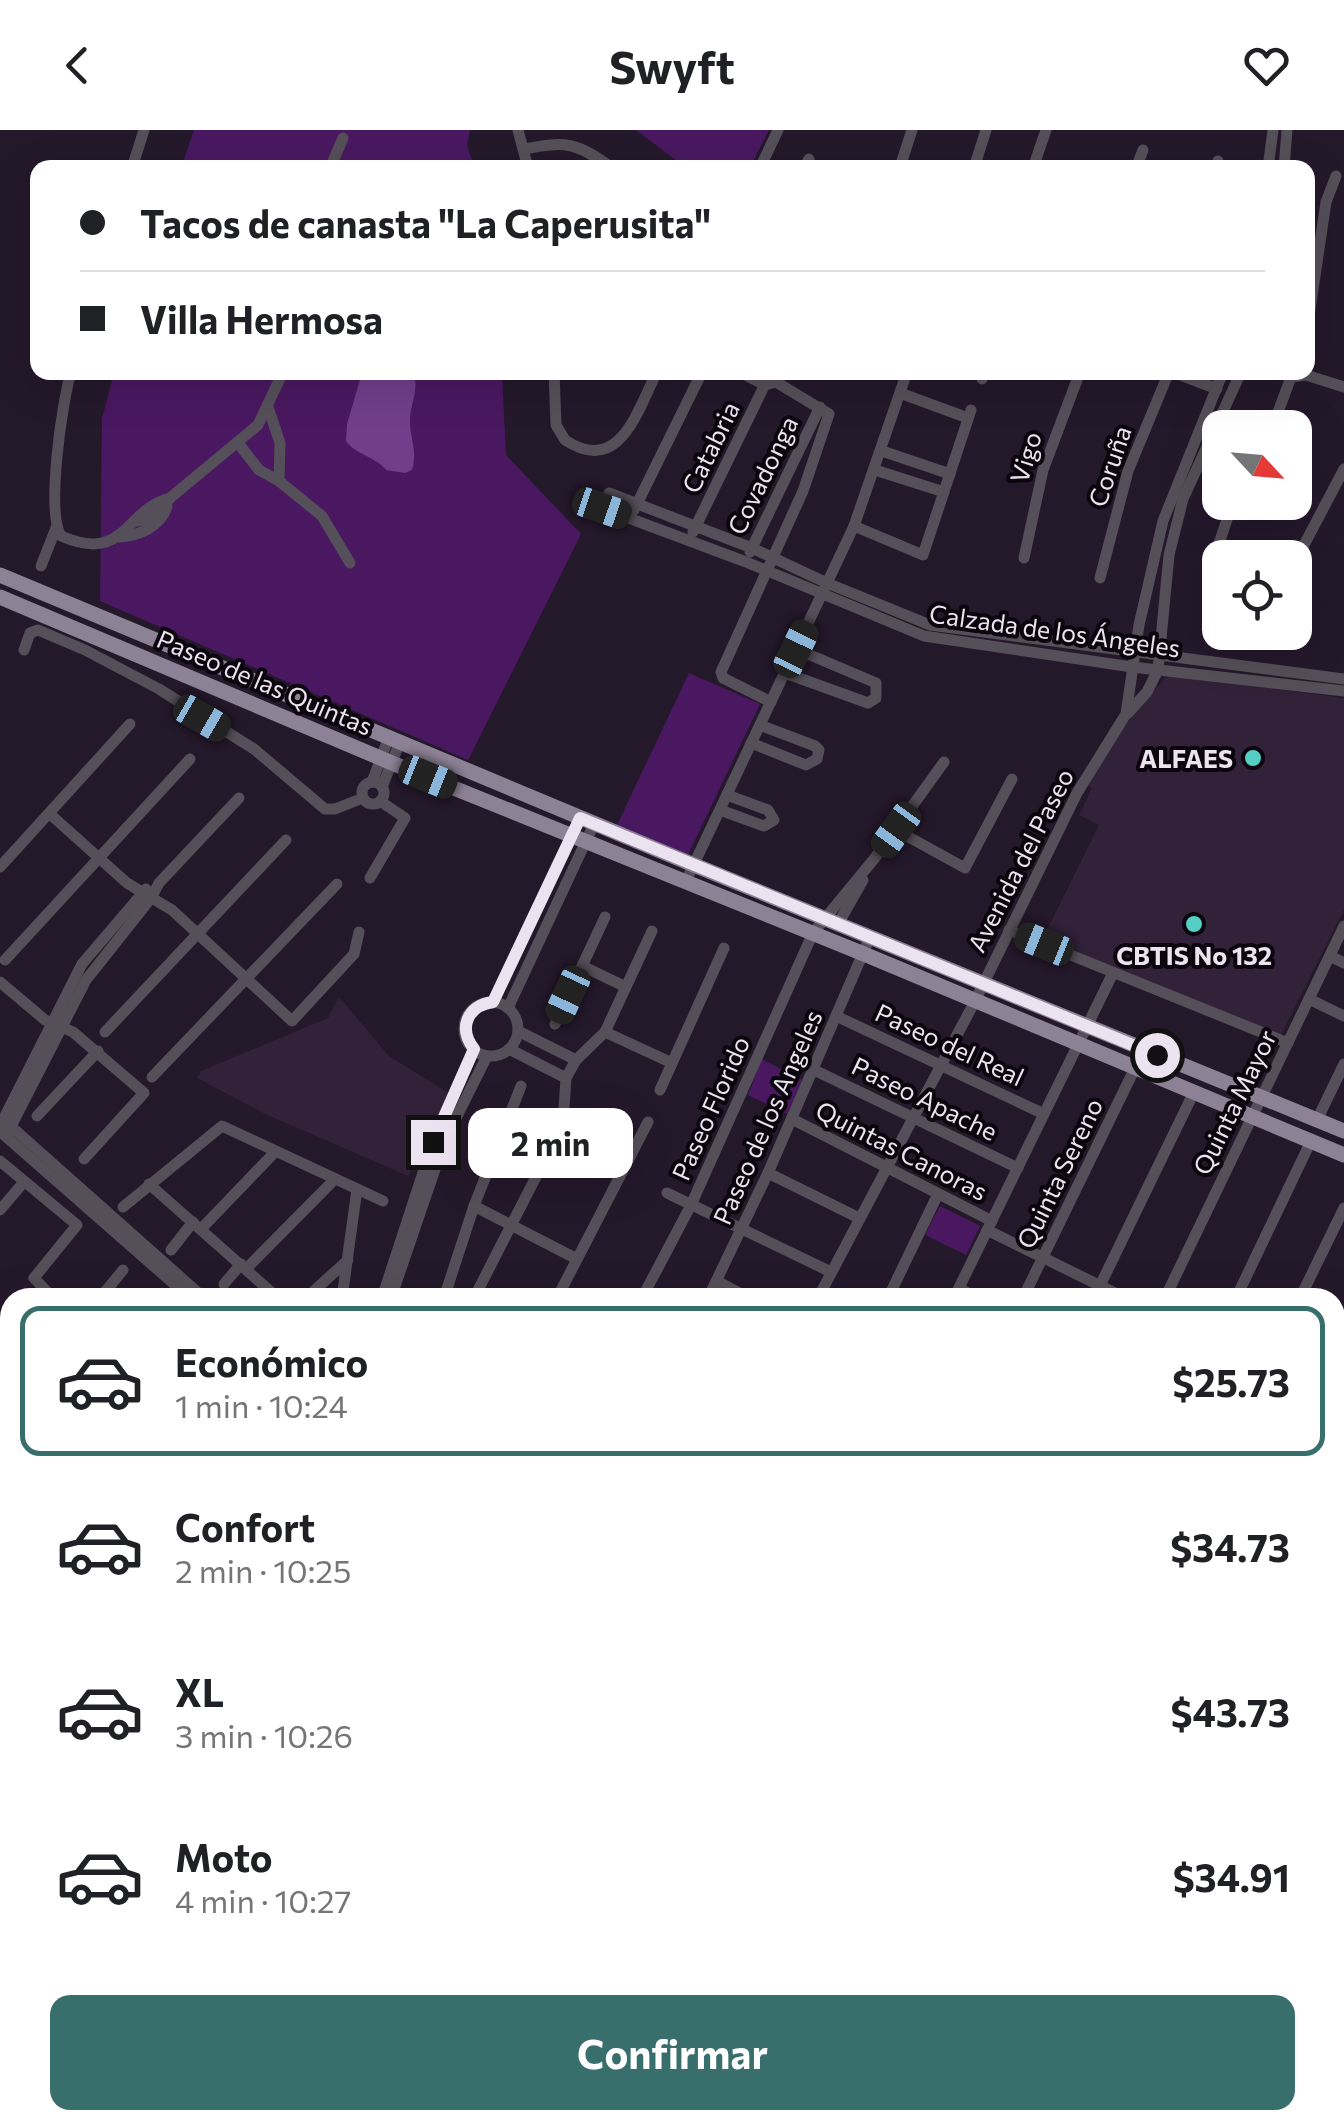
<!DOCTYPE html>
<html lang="es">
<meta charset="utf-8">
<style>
body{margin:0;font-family:Commissioner,sans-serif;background:#f6f6f6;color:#202124;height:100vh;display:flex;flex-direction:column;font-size:38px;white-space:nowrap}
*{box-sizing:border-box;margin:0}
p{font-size:32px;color:#757577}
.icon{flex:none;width:55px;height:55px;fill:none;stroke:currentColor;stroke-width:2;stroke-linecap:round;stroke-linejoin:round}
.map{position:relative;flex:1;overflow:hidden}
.sheet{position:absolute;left:0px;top:1158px;width:1345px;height:842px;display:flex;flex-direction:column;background:#fff;border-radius:30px 30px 0 0;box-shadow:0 10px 40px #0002}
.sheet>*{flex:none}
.banner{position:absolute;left:30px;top:30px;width:1285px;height:220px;border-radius:20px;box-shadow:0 10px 40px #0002;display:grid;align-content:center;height:220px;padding:0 50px;background:#fff}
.needle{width:65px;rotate:116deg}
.tools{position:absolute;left:1202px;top:280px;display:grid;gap:20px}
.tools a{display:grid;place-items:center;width:110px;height:110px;border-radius:20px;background:#fff;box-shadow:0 10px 40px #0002;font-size:50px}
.end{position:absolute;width:45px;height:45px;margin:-22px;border:12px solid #ebe3f0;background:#111;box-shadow:0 0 0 5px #111}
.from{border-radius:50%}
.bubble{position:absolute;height:70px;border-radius:20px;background:#fff;box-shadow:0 10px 40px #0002;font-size:32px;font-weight:700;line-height:70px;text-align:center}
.car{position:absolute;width:30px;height:60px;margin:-30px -15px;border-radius:12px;box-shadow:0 0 8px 2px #0007;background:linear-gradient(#222 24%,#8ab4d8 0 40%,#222 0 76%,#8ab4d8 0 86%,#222 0)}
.banner b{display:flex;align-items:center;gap:35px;height:95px;font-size:38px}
.banner b+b{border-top:2px solid #e0e0e0}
.banner i{width:25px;height:25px;background:#202124}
ul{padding:18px 0 0;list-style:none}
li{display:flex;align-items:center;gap:30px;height:150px;margin:0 20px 15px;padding:0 30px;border:5px solid transparent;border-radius:20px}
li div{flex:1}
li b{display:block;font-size:38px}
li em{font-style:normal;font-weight:700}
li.on{border-color:#386f6c}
li>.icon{width:90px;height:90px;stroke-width:1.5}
.button{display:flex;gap:20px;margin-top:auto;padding:20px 50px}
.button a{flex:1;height:115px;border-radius:20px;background:#386f6c;color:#fff;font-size:40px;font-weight:700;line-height:115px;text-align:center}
header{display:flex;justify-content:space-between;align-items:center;height:130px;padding:0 50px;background:#fff;font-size:45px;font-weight:700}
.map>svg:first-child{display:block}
.built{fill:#312139}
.green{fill:#491860}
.water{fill:#703e8a}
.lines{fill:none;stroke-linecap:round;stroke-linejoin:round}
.minor{stroke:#554f59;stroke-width:11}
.major{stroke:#8d8195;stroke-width:15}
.route{stroke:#ebe3f0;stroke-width:12}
.poi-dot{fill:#55cec5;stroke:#0b060e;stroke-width:4}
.labels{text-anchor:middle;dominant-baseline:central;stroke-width:8;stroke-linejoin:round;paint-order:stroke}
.street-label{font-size:25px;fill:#ebe3f0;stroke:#0b060e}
.poi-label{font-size:25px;font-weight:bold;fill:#ebe3f0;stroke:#0b060e;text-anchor:end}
</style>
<header><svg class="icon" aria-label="back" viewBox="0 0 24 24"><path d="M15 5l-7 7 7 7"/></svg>Swyft<svg class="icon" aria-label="heart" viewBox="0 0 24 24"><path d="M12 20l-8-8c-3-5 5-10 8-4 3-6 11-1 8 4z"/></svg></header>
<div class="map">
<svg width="1344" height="1998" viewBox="0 0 1344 1998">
<rect width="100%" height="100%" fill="#24182b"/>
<g class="built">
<path d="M 1175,546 L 1344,568 L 1344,780 L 1281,905 L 1043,808 L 1099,695 L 1079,685 L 1092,658 L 1086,655 L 1134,583 L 1165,548 Z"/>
<path d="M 339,867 L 389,926 L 450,964 L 408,1046 L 261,982 L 197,948 L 201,941 L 328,888 Z"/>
<path d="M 1344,1865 L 1344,1998 L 1273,1998 L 1278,1990 L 1335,1990 L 1335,1882 Z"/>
</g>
<g class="green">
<path d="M 194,0 L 470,0 L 467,15 L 474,37 L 181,38 Z"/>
<path d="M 636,0 L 769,0 L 750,37 L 685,37 Z"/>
<path d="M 114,243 L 502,243 L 506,325 L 581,404 L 468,630 L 100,471 L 102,288 Z"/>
<path d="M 689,543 L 760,574 L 688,725 L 617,695 Z"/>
<path d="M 762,929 L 802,950 L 787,984 L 748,965 Z"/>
<path d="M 940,1076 L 980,1096 L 966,1125 L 925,1105 Z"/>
</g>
<path class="water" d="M 362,243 L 413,243 C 420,259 410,274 410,291 C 410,309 418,322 412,340 L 405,343 L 386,340 C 375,326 356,325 346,311 L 347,294 Z"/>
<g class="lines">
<g class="minor">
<path d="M 518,0 L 528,38"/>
<path d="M 524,19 C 566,11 576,12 612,38"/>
<path d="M 900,37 L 912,0"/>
<path d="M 132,38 L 144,0"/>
<path d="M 330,38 L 343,8"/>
<path d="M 760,38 L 778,0"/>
<path d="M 804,38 L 809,29"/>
<path d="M 974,38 L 986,0"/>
<path d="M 1033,38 L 1046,0"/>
<path d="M 1136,38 L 1143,20"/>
<path d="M 1217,38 L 1218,31"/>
<path d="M 1268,38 L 1273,0"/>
<path d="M 1284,38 L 1287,0"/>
<path d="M 1308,193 L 1326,72 L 1336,46"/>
<path d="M 71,242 C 62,272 46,382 61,406 C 126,434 124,380 170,368"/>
<path d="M 554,242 L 556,295 L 565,310 C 620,346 637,281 657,242"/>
<path d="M 740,242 L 765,255 L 776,252 L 829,284 L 803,361 L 721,542 L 723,548 L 771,572"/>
<path d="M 1173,242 L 1217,259"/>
<path d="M 1206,242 L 1221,248"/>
<path d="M 1278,242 L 1291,247 L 1306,245 L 1344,257"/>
<path d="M 982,249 L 985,242"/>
<path d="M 900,263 L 968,288"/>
<path d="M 268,277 L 280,313 L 279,351"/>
<path d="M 1272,298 L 1293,242"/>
<path d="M 238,313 L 259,340 L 279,351 L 322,386 L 350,433"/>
<path d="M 882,321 L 950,344"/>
<path d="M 875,340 L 944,362"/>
<path d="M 609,363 L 752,418 L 827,453 L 930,495 L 1344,549"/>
<path d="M 602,378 L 746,432 L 924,506 L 1132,537 L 1344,561"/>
<path d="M 634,380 L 702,242"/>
<path d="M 137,391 C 152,389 162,380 170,368 L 258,295 L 283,242"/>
<path d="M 854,396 L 923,425 L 971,280"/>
<path d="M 693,402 L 771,242"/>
<path d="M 118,407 C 139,406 160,397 167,377"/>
<path d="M 750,422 L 820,277"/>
<path d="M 1024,428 L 1043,340 L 1080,242"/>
<path d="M 41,436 L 56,398"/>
<path d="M 1295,446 L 1304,415 L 1344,339"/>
<path d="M 1100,448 L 1128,341 L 1169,242"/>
<path d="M 1213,455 L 1215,425 L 1233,372"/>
<path d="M 24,520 L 30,503 L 38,500 L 85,520 L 159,559 L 254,619 L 325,679 L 335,679 L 363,668"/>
<path d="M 785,543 L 868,573 L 876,568 L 876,553 L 796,519"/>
<path d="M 1128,583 L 1147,562 L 1158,540 L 1169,425 L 1183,369 L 1241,242"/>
<path d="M 751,613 L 806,635 L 817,629 L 819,620 L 815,616 L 760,595"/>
<path d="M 372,652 L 389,607"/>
<circle cx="373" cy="663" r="11"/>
<path d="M 382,657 L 400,612"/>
<path d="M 720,680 L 764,696 L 774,690 L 768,680 L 727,665"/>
<path d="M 51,685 L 127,753 L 172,780 L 292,891 L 354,824 L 359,802"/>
<path d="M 896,700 L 965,738 L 1012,649"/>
<path d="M 0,737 L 130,594"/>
<path d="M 370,748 L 405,688 L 380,671"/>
<path d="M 686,751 L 854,396 L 907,242"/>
<path d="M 838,794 L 863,750"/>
<path d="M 1009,800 L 1288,913"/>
<path d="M 1330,826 L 1344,833"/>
<path d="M 5,830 L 190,629"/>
<path d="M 582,836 L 626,857"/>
<path d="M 0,852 L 45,890 L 73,902 L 144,963 L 84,1029"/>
<path d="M 1309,869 L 1344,886"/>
<circle cx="491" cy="899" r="27"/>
<path d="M 493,873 L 581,688"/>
<path d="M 508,878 L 594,694"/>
<path d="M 836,886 L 1044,984"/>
<path d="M 555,894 L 605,787"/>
<path d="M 518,901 L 576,930"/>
<path d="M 105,902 L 286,710"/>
<path d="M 605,902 L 672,933"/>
<path d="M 509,919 L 566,948"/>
<path d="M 812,939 L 1018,1038"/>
<path d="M 152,947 L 337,754"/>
<path d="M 660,960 L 724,818"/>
<path d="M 37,986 L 98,921"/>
<path d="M 792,989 L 992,1091"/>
<path d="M 1317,990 L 1344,934"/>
<path d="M 5,991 L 204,1168"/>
<path d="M 563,994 L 631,1025"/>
<path d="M 0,996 L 82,834 L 146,759"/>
<path d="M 3,1004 L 190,1168"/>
<path d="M 6,1006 L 86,850 L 151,768 L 159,753 L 239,668"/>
<path d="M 0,1031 L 77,1095 L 34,1148 L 53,1168"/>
<path d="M 768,1043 L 859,1088"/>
<path d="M 149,1054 L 278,1168"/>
<path d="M 667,1063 L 831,1142"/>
<path d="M 474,1076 L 577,1129"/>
<path d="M 123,1077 L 222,996 L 383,1071"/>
<path d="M 0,1080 L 24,1052"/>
<path d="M 201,1099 L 275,1022"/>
<path d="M 987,1100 L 1125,1168"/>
<path d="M 171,1120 L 193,1092"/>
<path d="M 246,1139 L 335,1049"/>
<path d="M 717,1151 L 749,1168"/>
<path d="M 224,1154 L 241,1134"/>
<path d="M 959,1158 L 977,1168"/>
<path d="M 100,1168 L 123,1140"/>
<path d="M 306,1168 L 348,1130"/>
<path d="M 342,1168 L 357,1059"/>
<path d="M 382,1168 L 433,1012 L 474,919"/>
<path d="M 391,1168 L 445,1010 L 487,926"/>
<path d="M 444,1168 L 474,1076 L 521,956"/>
<path d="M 474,1168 L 563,994 L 566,948 L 576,930 L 605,902 L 652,801"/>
<path d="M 557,1168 L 648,992"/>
<path d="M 642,1168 L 691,1075 L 813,803 L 874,729 L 944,632"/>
<path d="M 708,1168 L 768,1043 L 870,807"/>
<path d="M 818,1168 L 975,871 L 1077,663 L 1126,584 L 1139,495 L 1163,391 L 1223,242"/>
<path d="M 888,1168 L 938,1064"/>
<path d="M 954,1168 L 1113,843"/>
<path d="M 1023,1168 L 1135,938"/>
<path d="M 1094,1168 L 1194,962"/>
<path d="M 1165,1168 L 1344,796"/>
<path d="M 1236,1168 L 1311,1011"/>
<path d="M 1300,1168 L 1344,1078"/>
<path d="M 0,1234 L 10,1223"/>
<path d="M 1335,1238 L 1344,1219"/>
<path d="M 0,1258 L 10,1268"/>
<path d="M 1335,1270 L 1344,1274"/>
<path d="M 0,1322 L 10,1331"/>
<path d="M 1335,1379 L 1344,1360"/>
<path d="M 0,1473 L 10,1465"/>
<path d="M 0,1543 L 10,1535"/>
<path d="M 1335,1600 L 1344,1582"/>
<path d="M 0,1609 L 10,1618"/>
<path d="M 0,1639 L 10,1630"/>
<path d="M 1335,1665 L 1344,1667"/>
<path d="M 0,1971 L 10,1983"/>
<path d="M 862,1990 L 864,1998"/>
<path d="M 93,1998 L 104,1990"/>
<path d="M 158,1998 L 168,1990"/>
<path d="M 263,1998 L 268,1990"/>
<path d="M 342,1998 L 346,1990"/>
</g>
<g class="major">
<path d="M 0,445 L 694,735 L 1344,1001"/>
<path d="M 0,467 L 392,633 L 864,824 L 1344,1025"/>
<path d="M 1335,1740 L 1344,1719"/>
<path d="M 1335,1768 L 1344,1750"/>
<path d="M 1335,1812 L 1344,1792"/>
<path d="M 0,1831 L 10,1831"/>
<path d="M 1335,1851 L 1344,1834"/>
<path d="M 0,1854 L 10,1853"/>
<path d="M 681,1990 L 730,1998"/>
<path d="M 777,1998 L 835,1990"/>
<path d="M 877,1998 L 882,1990"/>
<path d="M 1243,1998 L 1247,1990"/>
<path d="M 1261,1998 L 1265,1990"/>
</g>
</g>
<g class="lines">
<path class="route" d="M 433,1012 L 474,919 C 458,898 467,876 493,872 L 580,688 L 1157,925"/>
</g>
<g class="poi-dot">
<circle cx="1253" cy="628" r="10"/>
<circle cx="1194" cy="794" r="10"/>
</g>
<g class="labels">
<g class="street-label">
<text transform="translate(710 317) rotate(-64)">Catabria</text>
<text transform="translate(1025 327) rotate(-73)">Vigo</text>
<text transform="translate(1109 336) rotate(-71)">Coruña</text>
<text transform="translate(762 345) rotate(-64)">Covadonga</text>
<text transform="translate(1055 500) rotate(8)">Calzada de los Ángeles</text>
<text transform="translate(265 552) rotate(23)">Paseo de las Quintas</text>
<text transform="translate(1020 730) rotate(-63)">Avenida del Paseo</text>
<text transform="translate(950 914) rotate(25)">Paseo del Real</text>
<text transform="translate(925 968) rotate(26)">Paseo Apache</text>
<text transform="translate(1234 972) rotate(-64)">Quinta Mayor</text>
<text transform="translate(710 978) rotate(-66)">Paseo Florido</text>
<text transform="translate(767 987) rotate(-66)">Paseo de los Angeles</text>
<text transform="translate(902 1020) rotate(27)">Quintas Canoras</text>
<text transform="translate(1059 1043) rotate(-64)">Quinta Sereno</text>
</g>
<g class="poi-label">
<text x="1233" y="628">ALFAES</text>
<text x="1194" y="825" text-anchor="middle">CBTIS No 132</text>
</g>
</g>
</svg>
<div class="tools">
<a><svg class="needle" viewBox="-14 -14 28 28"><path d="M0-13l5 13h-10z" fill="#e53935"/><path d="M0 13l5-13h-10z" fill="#757577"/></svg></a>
<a><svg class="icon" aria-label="locate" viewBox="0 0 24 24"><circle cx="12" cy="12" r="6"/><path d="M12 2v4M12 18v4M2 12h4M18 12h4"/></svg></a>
</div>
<i class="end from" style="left:1157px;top:925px"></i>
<i class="end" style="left:433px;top:1012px"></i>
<div class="bubble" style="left:468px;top:978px;width:165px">2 min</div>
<i class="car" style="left:602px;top:378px;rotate:109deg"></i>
<i class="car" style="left:796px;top:519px;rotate:26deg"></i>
<i class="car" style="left:202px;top:588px;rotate:120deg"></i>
<i class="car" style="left:428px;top:647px;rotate:112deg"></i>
<i class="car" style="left:896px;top:700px;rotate:216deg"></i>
<i class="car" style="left:1044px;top:814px;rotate:292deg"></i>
<i class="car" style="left:568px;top:865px;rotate:205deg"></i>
<div class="banner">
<b><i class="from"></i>Tacos de canasta &quot;La Caperusita&quot;</b>
<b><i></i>Villa Hermosa</b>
</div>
<section class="sheet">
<ul>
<li class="on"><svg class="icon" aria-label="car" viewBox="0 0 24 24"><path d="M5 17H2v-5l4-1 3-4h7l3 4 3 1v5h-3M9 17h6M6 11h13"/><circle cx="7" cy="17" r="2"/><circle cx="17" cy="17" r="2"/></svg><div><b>Económico</b><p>1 min · 10:24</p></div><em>$25.73</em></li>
<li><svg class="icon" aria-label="car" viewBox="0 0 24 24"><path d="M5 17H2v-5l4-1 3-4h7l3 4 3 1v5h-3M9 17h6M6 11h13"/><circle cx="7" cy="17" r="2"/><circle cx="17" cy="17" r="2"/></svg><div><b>Confort</b><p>2 min · 10:25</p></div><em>$34.73</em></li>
<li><svg class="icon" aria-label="car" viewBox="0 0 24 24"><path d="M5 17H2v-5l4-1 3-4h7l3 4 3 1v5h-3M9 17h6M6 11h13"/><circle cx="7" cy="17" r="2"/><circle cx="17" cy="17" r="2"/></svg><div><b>XL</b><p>3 min · 10:26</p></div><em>$43.73</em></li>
<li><svg class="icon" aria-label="car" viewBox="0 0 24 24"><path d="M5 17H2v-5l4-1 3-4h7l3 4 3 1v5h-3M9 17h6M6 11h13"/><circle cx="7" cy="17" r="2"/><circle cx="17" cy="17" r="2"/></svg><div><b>Moto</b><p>4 min · 10:27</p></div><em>$34.91</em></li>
</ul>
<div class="button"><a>Confirmar</a></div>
</section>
</div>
